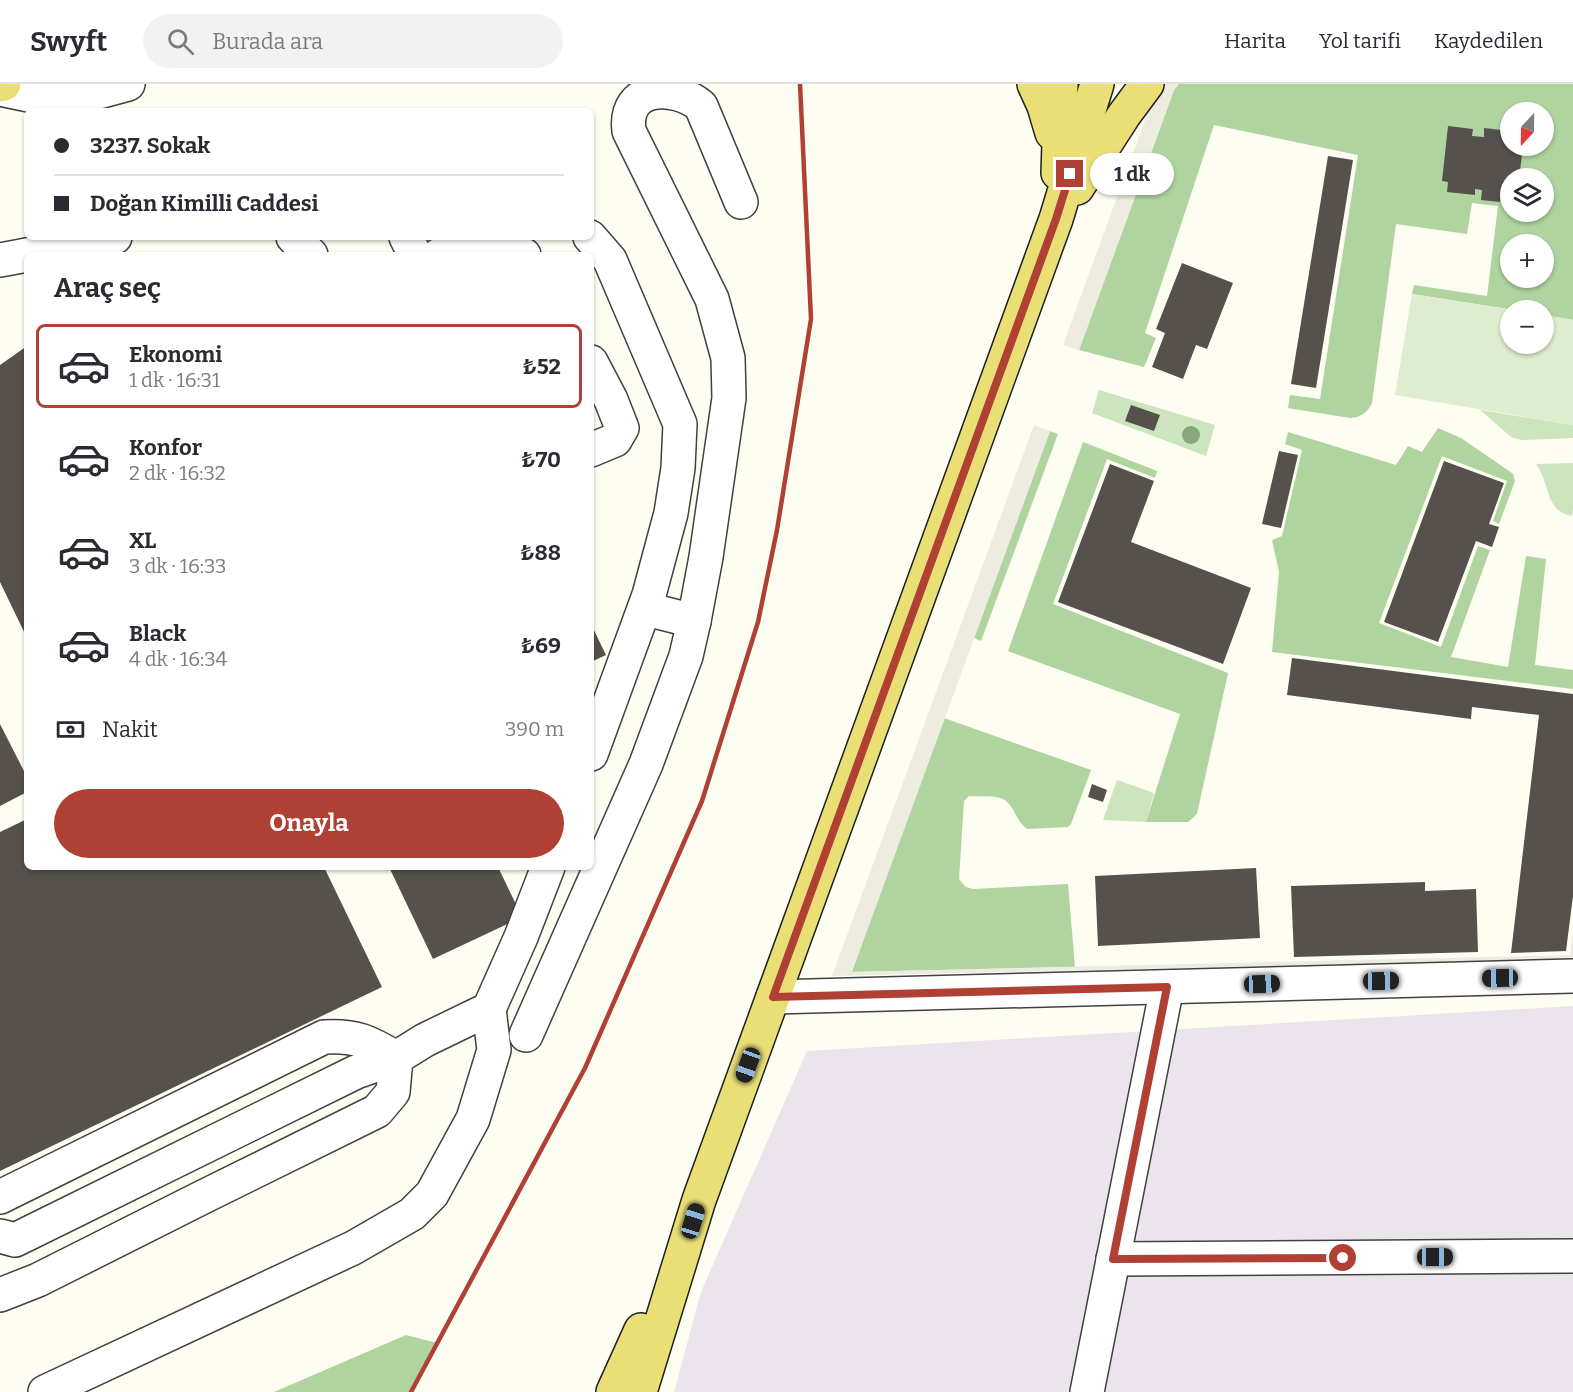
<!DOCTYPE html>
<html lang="tr">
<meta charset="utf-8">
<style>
body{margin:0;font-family:Bitter,serif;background:#f2f2f3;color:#2b2b33;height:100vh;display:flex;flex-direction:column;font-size:22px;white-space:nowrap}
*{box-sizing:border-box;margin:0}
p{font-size:20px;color:#7c7c81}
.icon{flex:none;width:33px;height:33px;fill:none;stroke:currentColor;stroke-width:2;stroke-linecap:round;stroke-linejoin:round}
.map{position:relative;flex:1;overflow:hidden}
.panel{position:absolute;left:24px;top:168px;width:570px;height:618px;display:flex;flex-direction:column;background:#fff;border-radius:9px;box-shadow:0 2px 4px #0004}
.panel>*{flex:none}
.top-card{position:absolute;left:24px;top:24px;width:570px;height:132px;border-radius:9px;box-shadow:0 2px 4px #0004;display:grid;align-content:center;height:132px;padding:0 30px;background:#fff}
.needle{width:39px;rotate:202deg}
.controls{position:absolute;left:1500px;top:18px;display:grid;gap:12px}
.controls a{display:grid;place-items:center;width:54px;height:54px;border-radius:50%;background:#fff;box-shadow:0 2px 4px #0004;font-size:30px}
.end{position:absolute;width:27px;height:27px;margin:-14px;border:8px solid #b04034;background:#fff;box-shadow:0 0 0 3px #fff}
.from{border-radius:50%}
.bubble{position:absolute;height:42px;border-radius:21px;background:#fff;box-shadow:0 2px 4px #0004;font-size:20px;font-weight:700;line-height:42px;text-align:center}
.car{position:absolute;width:18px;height:36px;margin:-18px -9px;border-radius:8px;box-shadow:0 0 4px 2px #0007;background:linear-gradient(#222 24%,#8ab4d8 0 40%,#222 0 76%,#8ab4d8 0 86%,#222 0)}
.top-card b{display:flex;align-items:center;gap:21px;height:57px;font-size:22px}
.top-card b+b{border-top:2px solid #e1e1e2}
.top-card i{width:15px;height:15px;background:#2b2b33}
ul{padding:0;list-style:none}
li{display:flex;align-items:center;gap:18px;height:84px;margin:0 12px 9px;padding:0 18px;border:3px solid transparent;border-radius:9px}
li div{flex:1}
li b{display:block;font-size:22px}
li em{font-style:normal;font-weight:700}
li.on{border-color:#b04034}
li>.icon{width:54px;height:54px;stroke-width:1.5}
h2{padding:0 30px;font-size:27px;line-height:72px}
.pay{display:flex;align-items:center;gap:15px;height:66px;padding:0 30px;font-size:22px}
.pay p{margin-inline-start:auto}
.primary-button{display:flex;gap:12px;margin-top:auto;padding:12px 30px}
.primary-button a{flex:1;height:69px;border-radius:36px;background:#b04034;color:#fff;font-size:24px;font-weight:700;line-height:69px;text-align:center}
header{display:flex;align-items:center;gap:36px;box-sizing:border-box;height:84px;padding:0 30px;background:#fff;border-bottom:2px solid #e1e1e2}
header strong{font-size:28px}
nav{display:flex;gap:33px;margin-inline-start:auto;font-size:21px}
.search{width:420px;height:54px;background:#f2f2f3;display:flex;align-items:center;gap:15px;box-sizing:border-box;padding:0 21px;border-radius:33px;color:#7c7c81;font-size:22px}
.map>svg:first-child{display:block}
.industrial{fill:#ece4ec}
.green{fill:#cde5be}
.forest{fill:#afd49f;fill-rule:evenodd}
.pitch{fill:#deedcf}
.plaza{fill:#eeece0}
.building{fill:#56514c}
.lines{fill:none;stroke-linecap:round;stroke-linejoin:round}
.minor-casing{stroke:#414141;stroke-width:36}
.major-casing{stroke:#1f1f1f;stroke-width:36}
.minor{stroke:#fff;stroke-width:33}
.major{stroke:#eadf75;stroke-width:33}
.rail{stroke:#b04034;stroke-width:4.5}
.tree{fill:#88a781}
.route{stroke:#b04034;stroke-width:8}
</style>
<header>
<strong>Swyft</strong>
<div class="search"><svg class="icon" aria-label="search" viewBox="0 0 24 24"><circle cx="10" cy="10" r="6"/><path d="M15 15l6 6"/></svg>Burada ara</div>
<nav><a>Harita</a><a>Yol tarifi</a><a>Kaydedilen</a></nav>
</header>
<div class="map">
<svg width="1573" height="1308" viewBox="0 0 1573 1308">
<rect width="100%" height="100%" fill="#fdfdf1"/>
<path class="industrial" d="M 1573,922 L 1573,1308 L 674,1308 L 701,1208 L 807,967 Z"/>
<g class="green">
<path d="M 1099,306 L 1215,341 L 1206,372 L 1092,329 Z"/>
<path d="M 1480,326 L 1573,341 L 1573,354 L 1521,356 L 1511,353 Z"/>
<path d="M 1573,379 L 1573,426 L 1572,432 C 1545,428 1550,398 1536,380 Z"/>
<path d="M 1117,696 L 1154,709 L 1146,738 L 1103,736 Z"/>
</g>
<g class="forest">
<path d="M 1179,0 L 1573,0 L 1573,236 L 1544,231 L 1544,226 L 1514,226 L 1412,210 L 1414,201 L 1487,212 L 1498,122 L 1472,119 L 1467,150 L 1396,140 L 1372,319 C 1367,329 1361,333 1350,334 L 1288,324 L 1290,311 L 1320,315 L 1358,71 L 1214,41 L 1145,249 L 1156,254 L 1144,283 L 1079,266 L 1174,6 ZM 1510,28 L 1544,28 L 1544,62 L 1510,62 ZM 1510,94 L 1544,94 L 1544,128 L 1510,128 ZM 1510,160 L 1544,160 L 1544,194 L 1510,194 Z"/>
<path d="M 1438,344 L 1461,354 L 1509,387 L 1513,390 L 1515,397 L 1499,440 L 1493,437 L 1507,397 L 1442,372 L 1379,539 L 1441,563 L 1478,462 L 1490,466 L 1451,573 L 1508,583 L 1526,472 L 1546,475 L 1535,581 L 1573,586 L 1573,605 L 1272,568 L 1279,488 L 1272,456 L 1282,452 L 1302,366 L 1285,360 L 1288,348 L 1396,381 L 1408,362 L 1422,368 Z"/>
<path d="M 1050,347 L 1058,350 L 981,557 L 974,554 Z"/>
<path d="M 1083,358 L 1157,387 L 1155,394 L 1107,375 L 1053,520 L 1228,589 L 1197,730 L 1188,738 L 1146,738 L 1180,630 L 1008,567 Z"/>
<path d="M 944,634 L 1091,686 L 1071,740 L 1068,743 L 1028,745 C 1016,739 1015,721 1003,715 C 994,711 979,713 969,712 L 964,717 L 959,795 L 966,803 L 973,805 L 1068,800 L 1075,883 L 851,888 Z"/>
<path d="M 406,1251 L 437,1259 L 411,1308 L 274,1308 Z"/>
</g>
<path class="pitch" d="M 1412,210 L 1514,226 L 1510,226 L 1510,260 L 1544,260 L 1544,231 L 1573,236 L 1573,341 L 1395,311 Z"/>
<g class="plaza">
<path d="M 1161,0 L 1179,0 L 1174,6 L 1079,266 L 1063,261 L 1155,9 Z"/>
<path d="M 1034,341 L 1050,347 L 852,888 L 1570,871 L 1573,845 L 1573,875 L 832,892 Z"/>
</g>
<g class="building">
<path d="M 1448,42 L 1473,45 L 1472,52 L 1484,53 L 1484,44 L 1510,47 L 1510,62 L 1523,62 L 1520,87 L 1526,87 L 1525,94 L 1510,94 L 1510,110 L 1501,108 L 1500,118 L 1481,116 L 1482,106 L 1475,105 L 1475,111 L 1447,108 L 1448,98 L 1442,97 Z"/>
<path d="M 1328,72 L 1353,76 L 1316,304 L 1291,300 Z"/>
<path d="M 1182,179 L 1233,199 L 1207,265 L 1196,261 L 1183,295 L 1152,283 L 1165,249 L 1156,245 Z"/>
<path d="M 27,262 L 27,554 L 0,498 L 0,281 Z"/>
<path d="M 1131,321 L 1160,331 L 1154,347 L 1125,337 Z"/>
<path d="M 1279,367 L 1298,371 L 1281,444 L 1262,440 Z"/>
<path d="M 1444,377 L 1504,399 L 1489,440 L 1499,443 L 1492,463 L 1476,457 L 1438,558 L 1384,538 Z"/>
<path d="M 1110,380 L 1154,397 L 1131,458 L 1251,504 L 1223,580 L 1058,518 Z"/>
<path d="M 591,540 L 606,571 L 591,578 Z"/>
<path d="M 1292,574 L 1573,610 L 1573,812 L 1566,867 L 1511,869 L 1539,631 L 1472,623 L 1471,635 L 1287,611 Z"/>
<path d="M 0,640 L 27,693 L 27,708 L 0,722 Z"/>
<path d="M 1092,700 L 1107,706 L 1103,718 L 1088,713 Z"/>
<path d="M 27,735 L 27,783 L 324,783 L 382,903 L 0,1087 L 0,748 Z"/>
<path d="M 389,783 L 498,783 L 522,833 L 433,875 Z"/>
<path d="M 1256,784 L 1260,854 L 1098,862 L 1095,792 Z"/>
<path d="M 1425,798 L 1425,807 L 1476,805 L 1478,868 L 1294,873 L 1291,802 Z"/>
</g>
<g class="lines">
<defs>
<g id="minor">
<path d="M 0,5 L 52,16 L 72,15 L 128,0"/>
<path d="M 293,153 L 311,171"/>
<path d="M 406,153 L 415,171"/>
<path d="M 590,153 L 610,176 L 680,340 L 678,384 L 671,429 L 649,511 L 591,670"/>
<path d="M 28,171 L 115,153"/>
<path d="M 439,171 L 495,163 L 524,171"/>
<path d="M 0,176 L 27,171"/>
<path d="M 591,278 L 611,316 L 622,344 L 615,356 L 591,366"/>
<path d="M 646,525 L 694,537 L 706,473 L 729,314 L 728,274 L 712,215 L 629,47 C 623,0 675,0 701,22 L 741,118"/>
<path d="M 773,913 L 1573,892"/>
<path d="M 526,951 L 646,680 L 686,572 L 694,537"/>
<path d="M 0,1113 L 324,953 C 356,951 369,958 396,974"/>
<path d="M 0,1152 L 15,1156 L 356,988 L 396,974"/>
<path d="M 1113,1175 L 1573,1172"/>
<path d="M 0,1211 L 38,1196 L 205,1112 L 377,1027 L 393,1008 L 396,974 L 425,956 L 489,925 L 521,853 L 548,783"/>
<path d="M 45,1308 L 353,1164 L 412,1130 L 432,1110 L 473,1035 L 494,966 L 489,925"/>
<path d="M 1087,1308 L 1167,903"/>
</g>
<g id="major">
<path d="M 1034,0 L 1044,22 L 1052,49"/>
<path d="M 0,1 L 4,0"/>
<path d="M 1058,89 L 1061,0"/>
<path d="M 1077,104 L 1124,31 L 1147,0"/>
<path d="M 613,1308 L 641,1246"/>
<path d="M 640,1308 L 699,1116 L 1056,135 L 1097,0"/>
</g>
</defs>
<use href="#minor" class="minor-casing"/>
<use href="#major" class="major-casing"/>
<use href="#minor" class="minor"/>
<use href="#major" class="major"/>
<path class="rail" d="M 411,1308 L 585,984 L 702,717 L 758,538 L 777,446 L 811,235 L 800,0"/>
</g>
<circle class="tree" cx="1191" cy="351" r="9"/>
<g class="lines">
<path class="route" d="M 1070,90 L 1056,135 L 773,913 L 1167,903 L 1113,1175 L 1343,1174"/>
</g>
</svg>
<div class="controls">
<a><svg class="needle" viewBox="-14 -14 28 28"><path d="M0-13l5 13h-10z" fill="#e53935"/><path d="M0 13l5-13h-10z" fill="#7c7c81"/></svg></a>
<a><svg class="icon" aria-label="layers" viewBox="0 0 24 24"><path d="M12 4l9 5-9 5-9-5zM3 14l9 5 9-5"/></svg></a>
<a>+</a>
<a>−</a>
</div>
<i class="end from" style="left:1343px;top:1174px"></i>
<i class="end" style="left:1070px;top:90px"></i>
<div class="bubble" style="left:1090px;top:69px;width:84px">1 dk</div>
<i class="car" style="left:1500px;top:894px;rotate:269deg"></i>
<i class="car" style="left:1381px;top:897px;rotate:89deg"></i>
<i class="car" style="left:1262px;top:900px;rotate:88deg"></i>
<i class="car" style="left:748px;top:981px;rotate:200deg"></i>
<i class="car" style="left:693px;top:1137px;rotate:17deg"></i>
<i class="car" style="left:1435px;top:1173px;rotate:90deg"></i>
<div class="top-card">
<b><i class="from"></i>3237. Sokak</b>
<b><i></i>Doğan Kimilli Caddesi</b>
</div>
<section class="panel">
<h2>Araç seç</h2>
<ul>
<li class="on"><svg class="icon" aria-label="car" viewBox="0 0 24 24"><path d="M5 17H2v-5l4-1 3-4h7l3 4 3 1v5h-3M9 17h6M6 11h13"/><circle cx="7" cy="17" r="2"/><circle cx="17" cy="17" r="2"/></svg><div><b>Ekonomi</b><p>1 dk · 16:31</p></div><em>₺52</em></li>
<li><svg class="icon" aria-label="car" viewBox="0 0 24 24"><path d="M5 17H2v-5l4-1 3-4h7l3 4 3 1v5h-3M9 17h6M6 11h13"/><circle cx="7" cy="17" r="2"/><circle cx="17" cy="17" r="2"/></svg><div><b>Konfor</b><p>2 dk · 16:32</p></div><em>₺70</em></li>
<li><svg class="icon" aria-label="car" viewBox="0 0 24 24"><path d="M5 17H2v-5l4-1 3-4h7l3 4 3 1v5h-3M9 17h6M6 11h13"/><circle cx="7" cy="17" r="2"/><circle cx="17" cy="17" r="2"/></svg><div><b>XL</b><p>3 dk · 16:33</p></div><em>₺88</em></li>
<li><svg class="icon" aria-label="car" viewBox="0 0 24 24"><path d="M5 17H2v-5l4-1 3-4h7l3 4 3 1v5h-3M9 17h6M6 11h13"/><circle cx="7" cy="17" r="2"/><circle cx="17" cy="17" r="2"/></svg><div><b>Black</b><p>4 dk · 16:34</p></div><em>₺69</em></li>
</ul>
<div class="pay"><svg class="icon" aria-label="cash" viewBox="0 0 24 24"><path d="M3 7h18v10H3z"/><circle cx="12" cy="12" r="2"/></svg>Nakit<p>390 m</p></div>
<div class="primary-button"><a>Onayla</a></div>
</section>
</div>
